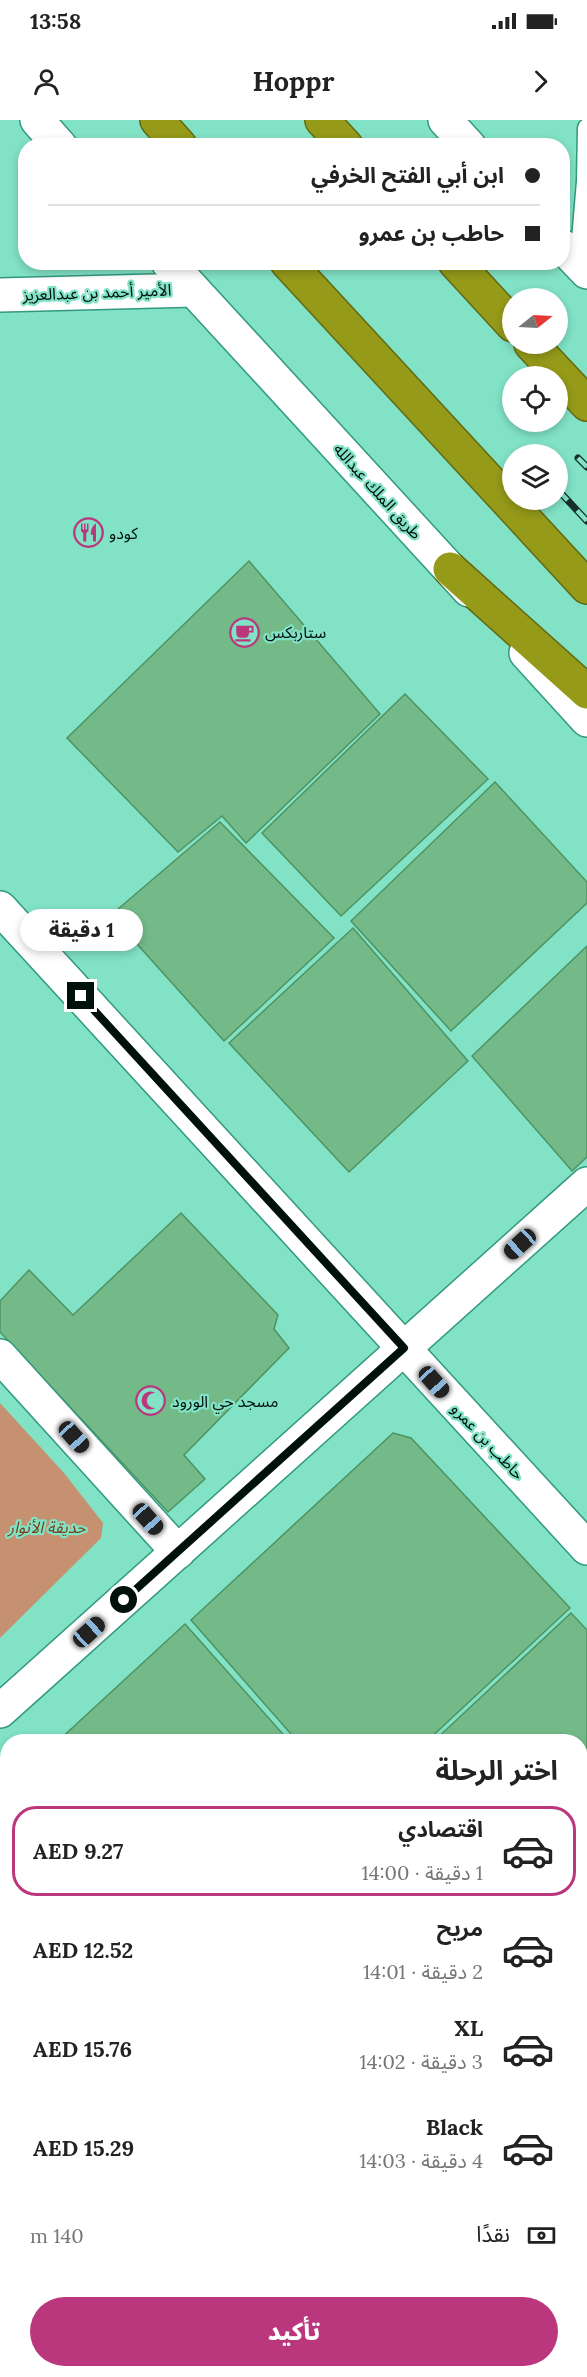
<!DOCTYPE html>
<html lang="ar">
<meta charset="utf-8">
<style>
body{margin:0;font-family:Lora,"Noto Sans Arabic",serif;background:#f2f2f2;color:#222;direction:rtl;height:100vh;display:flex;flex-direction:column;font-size:22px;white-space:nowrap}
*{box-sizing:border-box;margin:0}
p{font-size:20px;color:#767676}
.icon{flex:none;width:33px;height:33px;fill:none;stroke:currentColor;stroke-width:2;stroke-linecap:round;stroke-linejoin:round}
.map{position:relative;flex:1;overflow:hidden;direction:ltr}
.sheet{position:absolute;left:0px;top:1614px;width:588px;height:644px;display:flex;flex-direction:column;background:#fff;border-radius:24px 24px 0 0;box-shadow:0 3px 9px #0003;direction:rtl}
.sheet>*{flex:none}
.hud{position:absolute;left:18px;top:18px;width:552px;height:132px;border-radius:24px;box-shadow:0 3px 9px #0003;direction:rtl;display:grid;align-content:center;height:132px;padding:0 30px;background:#fff}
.needle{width:39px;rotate:72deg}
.tools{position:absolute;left:502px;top:168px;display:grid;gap:12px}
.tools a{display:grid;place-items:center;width:66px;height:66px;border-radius:50%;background:#fff;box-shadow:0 3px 9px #0003;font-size:30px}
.end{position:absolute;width:27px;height:27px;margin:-14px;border:8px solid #00100a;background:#fff;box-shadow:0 0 0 3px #fff}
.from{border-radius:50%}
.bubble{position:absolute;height:42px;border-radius:21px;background:#fff;box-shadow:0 3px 9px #0003;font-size:20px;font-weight:800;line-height:42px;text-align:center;direction:rtl}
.car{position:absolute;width:18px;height:36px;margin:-18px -9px;border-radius:8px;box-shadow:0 0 4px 2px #0007;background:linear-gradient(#222 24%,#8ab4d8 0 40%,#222 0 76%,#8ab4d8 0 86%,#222 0)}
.hud b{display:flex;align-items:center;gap:21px;height:57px;font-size:22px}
.hud b+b{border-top:2px solid #e0e0e0}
.hud i{width:15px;height:15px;background:#222}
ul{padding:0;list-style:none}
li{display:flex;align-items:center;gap:18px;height:90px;margin:0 12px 9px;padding:0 18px;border:3px solid transparent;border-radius:24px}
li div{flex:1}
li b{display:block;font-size:22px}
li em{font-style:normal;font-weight:800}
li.active{border-color:#bb377d}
li>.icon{width:54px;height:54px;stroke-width:1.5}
h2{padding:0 30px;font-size:27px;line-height:72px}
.pay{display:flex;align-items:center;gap:15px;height:66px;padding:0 30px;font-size:22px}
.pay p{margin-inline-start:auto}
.button{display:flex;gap:12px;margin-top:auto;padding:12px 30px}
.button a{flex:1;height:69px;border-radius:36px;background:#bb377d;color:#fff;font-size:24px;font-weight:800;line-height:69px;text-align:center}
.status{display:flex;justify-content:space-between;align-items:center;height:42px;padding:0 30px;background:#fff;direction:ltr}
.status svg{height:16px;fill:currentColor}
header{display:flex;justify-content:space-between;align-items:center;height:78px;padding:0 30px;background:#fff;font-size:27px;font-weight:800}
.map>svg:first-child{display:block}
.green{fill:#c69170}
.building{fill:#74ba88;stroke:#4e9363;stroke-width:1.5}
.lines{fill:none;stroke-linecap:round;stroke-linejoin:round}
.lane-casing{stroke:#32997e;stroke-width:21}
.street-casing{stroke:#32997e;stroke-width:36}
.secondary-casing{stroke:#32997e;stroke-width:36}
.highway-casing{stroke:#616a14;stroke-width:36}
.lane{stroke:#fff;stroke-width:18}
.street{stroke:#fff;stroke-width:33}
.secondary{stroke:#fff;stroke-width:33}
.highway{stroke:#959a19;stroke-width:33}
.rail-casing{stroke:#143027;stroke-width:7}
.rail{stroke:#81e2c5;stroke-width:4.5;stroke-dasharray:14;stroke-linecap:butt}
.route{stroke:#00100a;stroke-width:8}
.labels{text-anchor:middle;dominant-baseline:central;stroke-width:4.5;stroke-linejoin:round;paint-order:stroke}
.street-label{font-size:16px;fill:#00100a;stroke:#81e2c5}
.poi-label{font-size:16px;fill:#00100a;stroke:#81e2c5;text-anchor:start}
.park-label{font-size:16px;font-style:italic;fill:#773f19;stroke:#81e2c5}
</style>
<div class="status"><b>13:58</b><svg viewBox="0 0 49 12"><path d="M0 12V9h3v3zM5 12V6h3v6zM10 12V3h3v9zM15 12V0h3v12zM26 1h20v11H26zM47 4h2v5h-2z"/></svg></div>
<header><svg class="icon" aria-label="forward" viewBox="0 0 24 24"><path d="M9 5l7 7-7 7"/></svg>Hoppr<svg class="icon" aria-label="person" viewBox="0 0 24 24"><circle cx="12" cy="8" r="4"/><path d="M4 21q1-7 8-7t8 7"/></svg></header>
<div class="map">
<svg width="587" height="2257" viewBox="0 0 587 2257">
<rect width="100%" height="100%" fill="#81e2c5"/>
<path class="green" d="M 0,1283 L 64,1353 L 103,1403 L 101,1418 L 0,1518 Z"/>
<g class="building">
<path d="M 249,441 L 380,594 L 246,723 L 222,696 L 178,732 L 67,618 Z"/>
<path d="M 405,574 L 488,659 L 341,796 L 262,713 Z"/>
<path d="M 495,662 L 587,762 L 587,783 L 451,911 L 351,801 Z"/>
<path d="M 220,702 L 334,818 L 224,921 L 111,795 Z"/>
<path d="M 353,808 L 468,941 L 349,1052 L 229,923 Z"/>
<path d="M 587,826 L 587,1037 L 572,1051 L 472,936 Z"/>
<path d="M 181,1093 L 278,1195 L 274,1209 L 289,1228 L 184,1335 L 205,1359 L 168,1392 L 0,1212 L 0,1181 L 29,1150 L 73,1195 Z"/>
<path d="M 393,1313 L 411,1318 L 570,1488 L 426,1622 L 298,1622 L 191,1500 Z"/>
<path d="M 571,1493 L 587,1510 L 587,1842 L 580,1848 L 580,1622 L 433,1622 Z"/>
<path d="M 185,1504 L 290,1622 L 57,1622 Z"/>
<path d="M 8,1666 L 8,1760 L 0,1752 L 0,1673 Z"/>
<path d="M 587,1852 L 587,1932 L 580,1925 L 580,1858 Z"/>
<path d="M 8,1929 L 8,2017 L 0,2024 L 0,1936 Z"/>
<path d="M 580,1944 L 587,1952 L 587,2257 L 473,2257 L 467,2250 L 580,2250 Z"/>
<path d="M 8,2022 L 8,2109 L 1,2115 L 0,2029 Z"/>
<path d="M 0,2123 L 8,2131 L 8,2250 L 57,2250 L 50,2257 L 0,2257 Z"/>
<path d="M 68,2250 L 119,2250 L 125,2257 L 61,2257 Z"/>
<path d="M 125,2250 L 257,2250 L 250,2257 L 132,2257 Z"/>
<path d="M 265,2250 L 312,2250 L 318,2257 L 258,2257 Z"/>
</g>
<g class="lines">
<defs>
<path id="lane" d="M 579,143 L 586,61 L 587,8"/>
<g id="street">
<path d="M 0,788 L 587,1428"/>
<path d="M 0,1236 L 178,1432"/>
<path d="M 0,1591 L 587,1064"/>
<path d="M 0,1810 L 8,1819"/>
<path d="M 393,2250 L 399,2257"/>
</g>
<g id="secondary">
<path d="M 37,0 L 60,26"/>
<path d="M 445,0 L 469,26"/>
<path d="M 562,126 L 587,152"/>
<path d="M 168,142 L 469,470"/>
<path d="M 0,175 L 193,170"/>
<path d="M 526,533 L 587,600"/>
</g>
<g id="highway">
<path d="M 157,0 L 180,26"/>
<path d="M 322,0 L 346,26"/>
<path d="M 287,142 L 587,467"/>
<path d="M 455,142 L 513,205"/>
<path d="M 531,224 L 587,284"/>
<path d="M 450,449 L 587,572"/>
</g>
</defs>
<use href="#lane" class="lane-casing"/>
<use href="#street" class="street-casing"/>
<use href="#secondary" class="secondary-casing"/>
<use href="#highway" class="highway-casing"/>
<use href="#lane" class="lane"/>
<use href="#street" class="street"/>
<use href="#secondary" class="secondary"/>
<use href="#highway" class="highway"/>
<defs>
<g id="rail">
<path d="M 578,338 L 587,347"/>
<path d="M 558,370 L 587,401"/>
</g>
</defs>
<use href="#rail" class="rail-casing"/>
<use href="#rail" class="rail"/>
</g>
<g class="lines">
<path class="route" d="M 81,876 L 404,1228 L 124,1480"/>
</g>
<defs>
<symbol id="restaurant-ring" viewBox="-11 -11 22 22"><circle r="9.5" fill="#81e2c5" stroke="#bb377d" stroke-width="1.5"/><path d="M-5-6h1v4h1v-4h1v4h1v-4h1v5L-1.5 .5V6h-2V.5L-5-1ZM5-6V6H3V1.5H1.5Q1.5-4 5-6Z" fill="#bb377d"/></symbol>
<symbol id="cafe-ring" viewBox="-11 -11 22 22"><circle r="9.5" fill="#81e2c5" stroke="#bb377d" stroke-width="1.5"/><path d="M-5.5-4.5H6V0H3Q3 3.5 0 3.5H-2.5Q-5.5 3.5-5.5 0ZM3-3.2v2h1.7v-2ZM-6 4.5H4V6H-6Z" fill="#bb377d"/></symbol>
<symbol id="mosque-ring" viewBox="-11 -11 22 22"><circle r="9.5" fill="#81e2c5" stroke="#bb377d" stroke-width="1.5"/><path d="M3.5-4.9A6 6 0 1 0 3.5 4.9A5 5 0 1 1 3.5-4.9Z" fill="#bb377d"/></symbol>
</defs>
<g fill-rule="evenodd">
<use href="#restaurant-ring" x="72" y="396" width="33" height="33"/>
<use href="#cafe-ring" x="228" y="496" width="33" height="33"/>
<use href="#mosque-ring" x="134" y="1264" width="33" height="33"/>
</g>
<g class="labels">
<g class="street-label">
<text transform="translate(97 172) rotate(-2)">الأمير أحمد بن عبدالعزيز</text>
<text transform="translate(378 371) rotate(48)">طريق الملك عبدالله</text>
<text transform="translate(488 1321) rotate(47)">حاطب بن عمرو</text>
</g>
<g class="poi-label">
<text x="109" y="413">كودو</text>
<text x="265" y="512">ستاربكس</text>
<text x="172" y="1281">مسجد حي الورود</text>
</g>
<g class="park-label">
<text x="47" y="1407">حديقة الأنوار</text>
</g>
</g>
</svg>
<div class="tools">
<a><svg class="needle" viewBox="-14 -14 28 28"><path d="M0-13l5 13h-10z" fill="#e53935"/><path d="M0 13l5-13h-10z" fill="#767676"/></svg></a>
<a><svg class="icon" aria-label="locate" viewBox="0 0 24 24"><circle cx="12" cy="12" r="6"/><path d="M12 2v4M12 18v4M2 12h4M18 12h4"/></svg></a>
<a><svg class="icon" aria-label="layers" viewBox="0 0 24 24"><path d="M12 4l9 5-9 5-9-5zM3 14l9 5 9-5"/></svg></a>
</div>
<i class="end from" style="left:124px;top:1480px"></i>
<i class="end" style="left:81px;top:876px"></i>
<div class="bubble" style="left:20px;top:789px;width:123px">1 دقيقة</div>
<i class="car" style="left:520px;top:1124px;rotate:228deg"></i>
<i class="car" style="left:434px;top:1262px;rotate:138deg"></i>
<i class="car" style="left:74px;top:1317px;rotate:138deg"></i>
<i class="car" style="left:148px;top:1399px;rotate:138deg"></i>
<i class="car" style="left:89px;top:1512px;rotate:48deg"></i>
<div class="hud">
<b><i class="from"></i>ابن أبي الفتح الخرفي</b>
<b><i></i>حاطب بن عمرو</b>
</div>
<section class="sheet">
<h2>اختر الرحلة</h2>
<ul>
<li class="active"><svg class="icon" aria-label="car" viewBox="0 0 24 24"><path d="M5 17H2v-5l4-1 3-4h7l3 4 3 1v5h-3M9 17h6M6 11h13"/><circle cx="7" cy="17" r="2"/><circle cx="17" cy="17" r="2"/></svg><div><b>اقتصادي</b><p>1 دقيقة · 14:00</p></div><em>AED 9.27</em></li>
<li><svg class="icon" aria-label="car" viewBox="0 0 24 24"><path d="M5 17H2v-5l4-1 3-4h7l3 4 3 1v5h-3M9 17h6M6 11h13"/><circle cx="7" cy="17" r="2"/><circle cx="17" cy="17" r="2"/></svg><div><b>مريح</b><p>2 دقيقة · 14:01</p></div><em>AED 12.52</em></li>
<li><svg class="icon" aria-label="car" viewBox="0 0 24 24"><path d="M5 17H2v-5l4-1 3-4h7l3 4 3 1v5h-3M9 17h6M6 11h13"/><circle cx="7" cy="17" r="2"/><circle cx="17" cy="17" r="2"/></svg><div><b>XL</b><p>3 دقيقة · 14:02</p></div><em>AED 15.76</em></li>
<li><svg class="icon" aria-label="car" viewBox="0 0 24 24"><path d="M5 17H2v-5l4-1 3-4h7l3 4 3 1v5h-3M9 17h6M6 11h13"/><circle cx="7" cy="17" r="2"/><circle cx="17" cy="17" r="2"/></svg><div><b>Black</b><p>4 دقيقة · 14:03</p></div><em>AED 15.29</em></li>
</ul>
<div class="pay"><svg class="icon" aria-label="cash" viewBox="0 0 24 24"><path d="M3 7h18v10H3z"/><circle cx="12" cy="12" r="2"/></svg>نقدًا<p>140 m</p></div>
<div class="button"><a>تأكيد</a></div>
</section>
</div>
